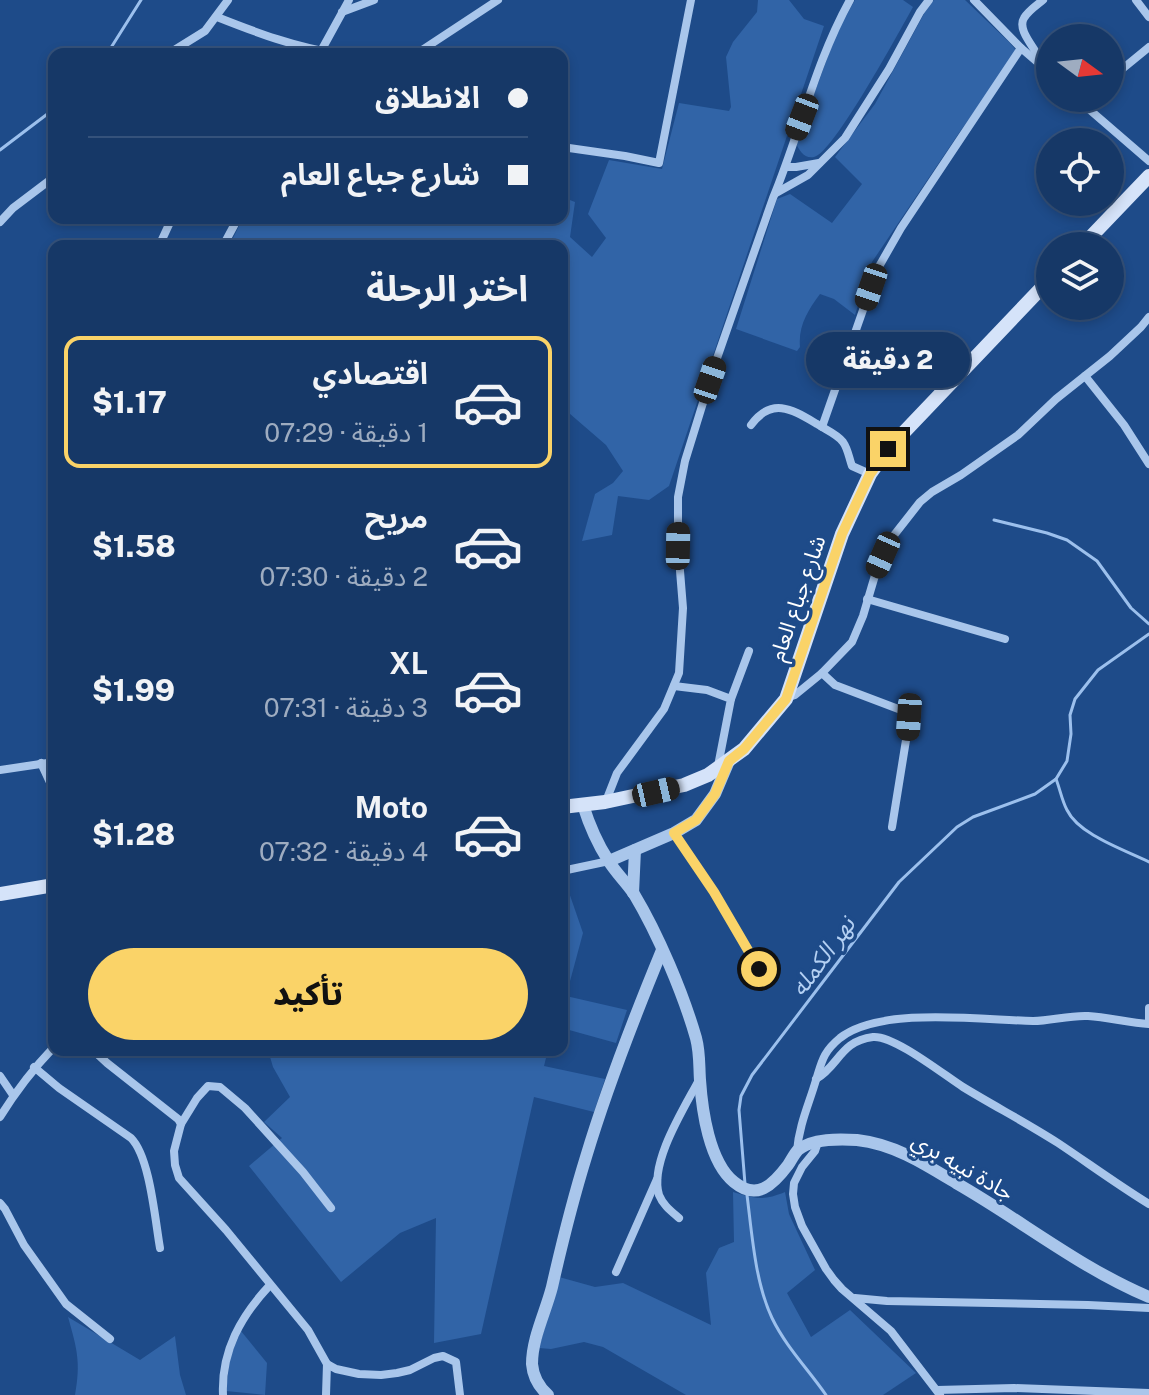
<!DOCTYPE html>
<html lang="ar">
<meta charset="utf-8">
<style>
body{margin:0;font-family:"Public Sans","Noto Sans Arabic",sans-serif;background:#1f3f6d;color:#f1f3f6;direction:rtl;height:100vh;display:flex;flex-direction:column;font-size:30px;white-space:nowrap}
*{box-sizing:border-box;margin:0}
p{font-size:26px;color:#9eacc0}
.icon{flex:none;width:44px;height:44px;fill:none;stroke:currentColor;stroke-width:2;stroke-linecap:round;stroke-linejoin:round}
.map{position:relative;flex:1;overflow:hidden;direction:ltr}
.drawer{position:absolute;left:48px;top:240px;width:520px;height:816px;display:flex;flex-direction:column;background:#163867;border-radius:16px;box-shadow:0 4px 12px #0003,0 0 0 2px #35527b;direction:rtl}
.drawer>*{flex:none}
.banner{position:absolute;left:48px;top:48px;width:520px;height:176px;border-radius:16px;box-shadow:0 4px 12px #0003,0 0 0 2px #35527b;direction:rtl;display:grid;align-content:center;height:176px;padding:0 40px;background:#163867}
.needle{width:52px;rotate:105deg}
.buttons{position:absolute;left:1036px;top:24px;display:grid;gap:16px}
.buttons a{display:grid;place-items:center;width:88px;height:88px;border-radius:50%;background:#163867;box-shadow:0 4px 12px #0003,0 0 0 2px #35527b;font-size:40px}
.end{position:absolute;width:36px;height:36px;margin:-18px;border:10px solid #fad368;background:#111;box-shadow:0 0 0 4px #111}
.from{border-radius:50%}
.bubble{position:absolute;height:56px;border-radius:28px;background:#163867;box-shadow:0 4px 12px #0003,0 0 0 2px #35527b;font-size:26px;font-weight:800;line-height:56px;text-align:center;direction:rtl}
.car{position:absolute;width:24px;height:48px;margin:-24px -12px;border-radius:10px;box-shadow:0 0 6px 2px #0007;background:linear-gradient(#222 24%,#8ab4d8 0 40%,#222 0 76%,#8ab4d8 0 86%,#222 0)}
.banner b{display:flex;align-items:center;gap:28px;height:76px;font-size:30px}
.banner b+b{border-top:2px solid #35527b}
.banner i{width:20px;height:20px;background:#f1f3f6}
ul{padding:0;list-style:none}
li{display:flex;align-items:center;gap:24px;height:132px;margin:0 16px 12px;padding:0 24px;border:4px solid transparent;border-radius:16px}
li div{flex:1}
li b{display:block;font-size:30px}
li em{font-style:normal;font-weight:800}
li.selected{border-color:#fad368}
li>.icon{width:72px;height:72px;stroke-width:1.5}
h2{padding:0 40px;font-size:36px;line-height:96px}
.button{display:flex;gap:16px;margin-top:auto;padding:16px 40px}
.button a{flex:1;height:92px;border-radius:48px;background:#fad368;color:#111;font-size:32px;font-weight:800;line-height:92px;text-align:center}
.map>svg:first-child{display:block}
.grass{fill:#3164a7}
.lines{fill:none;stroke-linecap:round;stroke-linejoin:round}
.stream{stroke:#9cc0ed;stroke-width:3}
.minor{stroke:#a9c6eb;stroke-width:8}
.tertiary{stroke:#a9c6eb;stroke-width:12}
.secondary{stroke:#d5e3f9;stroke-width:14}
.route{stroke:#fad368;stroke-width:10}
.labels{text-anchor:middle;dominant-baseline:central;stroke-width:7;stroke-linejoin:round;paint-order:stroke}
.street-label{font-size:22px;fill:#fff;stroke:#1e4b89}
.water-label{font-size:24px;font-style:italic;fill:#b4d0f3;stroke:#1e4b89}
</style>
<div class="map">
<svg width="1149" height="1395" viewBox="0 0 1149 1395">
<rect width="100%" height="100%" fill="#1e4b89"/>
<g class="grass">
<path d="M 758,0 L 789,0 L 804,19 L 824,26 L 669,486 L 649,500 L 618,496 L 612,535 L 582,541 L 595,494 L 613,483 L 623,471 L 606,445 L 562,407 L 562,246 L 229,246 L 243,218 L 562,218 L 562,197 L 575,202 L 570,237 L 592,257 L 606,238 L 588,214 L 609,160 L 662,169 L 679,103 L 729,111 L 731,107 L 726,57 L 733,42 L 757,12 Z"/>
<path d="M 855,0 L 903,0 L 913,7 C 900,30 833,154 814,157 C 804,159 799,150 796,143 L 837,32 Z"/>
<path d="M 934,0 L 965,0 L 1009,42 L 1015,49 L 1015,54 L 959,133 L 872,262 L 855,315 L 834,299 L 820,294 C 808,310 798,326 800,347 L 797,351 L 736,329 L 777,199 L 790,194 L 832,223 L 862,184 L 835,157 L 875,104 L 925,12 Z"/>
<path d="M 562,878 L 564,878 L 583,933 L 566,996 L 627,1010 L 616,1043 L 562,1028 Z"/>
<path d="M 268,1050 L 548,1050 L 544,1066 L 605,1079 L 594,1112 L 534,1097 L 481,1334 L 434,1343 L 436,1218 L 400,1233 L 341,1282 L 249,1166 L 282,1138 L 264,1122 L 290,1097 L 273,1067 Z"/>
<path d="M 733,1192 C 756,1199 763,1201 785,1192 L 789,1214 L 815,1270 L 787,1293 L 811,1337 L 850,1310 L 916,1373 L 883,1395 L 686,1395 L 603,1347 L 584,1342 L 551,1349 L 539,1348 L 559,1277 L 595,1287 L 623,1283 L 711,1325 L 706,1273 L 719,1248 L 734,1242 Z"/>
<path d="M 68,1317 L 140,1360 L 175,1336 L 180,1375 L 186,1395 L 75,1395 C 81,1362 77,1349 68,1317 Z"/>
<path d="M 241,1331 L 267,1363 L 265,1395 L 226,1391 L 230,1357 Z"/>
</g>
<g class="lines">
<g class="stream">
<path d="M 107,54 L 141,0"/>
<path d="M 0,150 L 54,109"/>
<path d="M 994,520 L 1047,533 L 1067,540 L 1097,561 L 1131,608 L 1149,624"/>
<path d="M 1056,779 C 1060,789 1062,801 1067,810 C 1079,835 1125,850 1149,862"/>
<path d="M 745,1184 L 739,1110 L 741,1096 L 752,1075 L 899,882 L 957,827 L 973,817 L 1035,794 L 1056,779 L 1067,761 L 1071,734 L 1070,715 L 1075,699 L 1098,670 L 1149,634"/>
<path d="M 747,1195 C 752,1234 755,1282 772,1318 C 786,1347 808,1369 826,1395"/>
</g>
<g class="minor">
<path d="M 974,0 L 1021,48 L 1050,73"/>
<path d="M 1136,0 L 1149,17"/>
<path d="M 342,12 L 374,0"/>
<path d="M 217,17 C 260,34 292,46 338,54"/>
<path d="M 321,51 L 349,0"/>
<path d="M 168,54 L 205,31 L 228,0"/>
<path d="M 416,54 L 498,0"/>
<path d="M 1042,64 C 1038,50 1016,31 1024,18 C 1028,11 1037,5 1043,0"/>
<path d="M 1110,79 L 1149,47"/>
<path d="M 1076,98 L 1149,161"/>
<path d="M 562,147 L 625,156 L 659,163 L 691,0"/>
<path d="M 786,167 L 796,167 L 819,163"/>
<path d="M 776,193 L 808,175 L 845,138 L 889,69 L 920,12 L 929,0"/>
<path d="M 0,222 L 13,208 L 54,177"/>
<path d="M 159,246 L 172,218"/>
<path d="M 223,246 L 238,218"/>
<path d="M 1085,376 L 1124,425 L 1149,464"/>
<path d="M 751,425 C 772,396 793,410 817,424 C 826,430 837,434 843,442 C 848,449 849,458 852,466 L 870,474"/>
<path d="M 822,427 L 877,270 L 901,228 L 1021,48"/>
<path d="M 867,599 L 1005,639"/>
<path d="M 822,673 L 835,685 L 901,710 L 909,717 L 907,734 L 892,827"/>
<path d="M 674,686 L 707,690 L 731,699 L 718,766"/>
<path d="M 786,698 L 795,695 L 822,673 L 852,642 L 863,616 L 876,572 L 891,539 L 920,502 L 932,492 L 961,475 L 1018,435 L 1056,399 L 1110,356 L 1141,327 L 1149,317"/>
<path d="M 731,699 L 749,651"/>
<path d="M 41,763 L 54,791"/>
<path d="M 0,770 L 54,762"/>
<path d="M 606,801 L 617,773 L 664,709 L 679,673 L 683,608 L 678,546 L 678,497 L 685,461 L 715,364 L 773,198 C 800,133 815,63 850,0"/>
<path d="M 674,833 L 714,892 L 759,969"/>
<path d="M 562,871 L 609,861"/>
<path d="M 1149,1008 L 1149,1023"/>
<path d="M 93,1050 L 107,1063 L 178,1119 L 181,1124 L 174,1151 L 175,1165 L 179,1178 L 226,1230 L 308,1330 L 327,1364 L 336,1369 L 359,1374 L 381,1375 L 397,1373 L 410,1370 L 434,1358 L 443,1356 L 456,1362 L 460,1395"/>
<path d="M 34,1067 L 59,1088 L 131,1138 C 150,1157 155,1220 160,1248"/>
<path d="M 0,1076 L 13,1095"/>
<path d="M 816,1079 C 839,1066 840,1041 873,1037 C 894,1035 944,1075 963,1087 C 994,1106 1027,1123 1058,1143 C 1088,1163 1118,1185 1149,1204"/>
<path d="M 0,1117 C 16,1091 33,1069 54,1047"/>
<path d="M 181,1124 L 197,1098 L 208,1086 L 220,1087 L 245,1108 L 303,1172 L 331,1208"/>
<path d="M 818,1142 L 815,1151 L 802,1167 L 794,1183 L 793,1194 L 795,1207 L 802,1226 L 826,1269 L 834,1280 L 842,1289 L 891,1331 L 940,1395"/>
<path d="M 797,1151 C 799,1125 809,1104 816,1080 C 822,1061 823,1052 840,1038 C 881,1006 982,1020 1033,1021 C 1051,1021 1069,1015 1088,1016 C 1108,1017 1129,1023 1149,1024"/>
<path d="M 0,1203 L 5,1209 L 24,1245 L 66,1304 L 110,1339"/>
<path d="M 679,1218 C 671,1211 663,1205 659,1195 C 649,1162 685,1107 700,1078"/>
<path d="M 616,1272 L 657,1179"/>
<path d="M 855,1298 L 887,1301 L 1088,1305 L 1149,1308"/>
<path d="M 937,1390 L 1014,1388 L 1149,1393"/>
<path d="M 223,1395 C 221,1351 241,1316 270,1285"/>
<path d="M 326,1395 L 327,1364"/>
</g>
<g class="tertiary">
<path d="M 583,805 C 589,824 597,843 608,860 C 615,872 626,882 634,894 C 658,934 683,993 696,1038 C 700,1053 699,1066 700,1080 C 702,1110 709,1162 734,1182 C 757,1201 773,1185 788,1165 C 791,1161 794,1154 798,1150 C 812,1138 840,1139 857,1140 C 894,1144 925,1164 956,1183 C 1021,1220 1080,1268 1149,1297"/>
<path d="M 609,861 L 674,833 L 696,820 L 715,794 L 729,761"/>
<path d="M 633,893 L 635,850"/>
<path d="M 548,1395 C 539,1387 533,1376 532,1364 C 532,1338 546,1311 552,1287 C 562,1243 573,1199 586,1157 C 607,1087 634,1018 662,950"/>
</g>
<g class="secondary">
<path d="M 1082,246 L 1149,176"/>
<path d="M 562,807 L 605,802 L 684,785 L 708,775 L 744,749 L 786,699 L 842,534 L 870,474 L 888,449 L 1050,279"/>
<path d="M 0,894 L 54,885"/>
</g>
</g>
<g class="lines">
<path class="route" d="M 759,969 L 714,892 L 674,833 L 696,820 L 715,794 L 729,761 L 744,749 L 786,699 L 842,534 L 870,474 L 888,449"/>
</g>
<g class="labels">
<g class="street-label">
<text transform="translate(797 598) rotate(-71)">شارع جباع العام</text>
<text transform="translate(963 1166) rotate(30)">جادة نبيه بري</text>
</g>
<g class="water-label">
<text transform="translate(822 956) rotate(-54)">نهر الكمله</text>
</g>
</g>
</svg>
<div class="buttons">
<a><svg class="needle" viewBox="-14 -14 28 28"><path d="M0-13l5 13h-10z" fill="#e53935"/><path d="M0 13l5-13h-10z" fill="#9eacc0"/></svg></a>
<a><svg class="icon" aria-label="locate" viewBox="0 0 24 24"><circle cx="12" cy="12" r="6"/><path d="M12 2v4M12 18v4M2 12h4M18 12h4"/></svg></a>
<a><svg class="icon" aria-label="layers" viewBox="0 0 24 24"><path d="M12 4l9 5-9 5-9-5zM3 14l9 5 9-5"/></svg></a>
</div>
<i class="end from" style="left:759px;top:969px"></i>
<i class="end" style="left:888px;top:449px"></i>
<div class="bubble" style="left:806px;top:332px;width:164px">2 دقيقة</div>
<i class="car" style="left:802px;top:117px;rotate:201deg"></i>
<i class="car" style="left:871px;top:287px;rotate:199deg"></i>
<i class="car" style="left:710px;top:380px;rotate:19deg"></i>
<i class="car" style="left:678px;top:546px;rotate:1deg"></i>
<i class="car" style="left:883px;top:555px;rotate:204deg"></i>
<i class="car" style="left:909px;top:717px;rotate:184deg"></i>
<i class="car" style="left:656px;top:792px;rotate:77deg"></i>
<div class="banner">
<b><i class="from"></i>الانطلاق</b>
<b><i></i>شارع جباع العام</b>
</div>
<section class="drawer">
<h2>اختر الرحلة</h2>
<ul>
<li class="selected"><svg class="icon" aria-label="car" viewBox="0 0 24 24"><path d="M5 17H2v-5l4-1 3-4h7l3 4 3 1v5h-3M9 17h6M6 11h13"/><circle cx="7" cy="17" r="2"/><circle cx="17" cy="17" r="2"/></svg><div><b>اقتصادي</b><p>1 دقيقة · 07:29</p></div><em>$1.17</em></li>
<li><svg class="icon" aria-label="car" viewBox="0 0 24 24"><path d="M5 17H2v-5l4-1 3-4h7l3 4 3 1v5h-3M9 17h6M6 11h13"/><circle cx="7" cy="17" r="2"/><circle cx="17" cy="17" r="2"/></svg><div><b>مريح</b><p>2 دقيقة · 07:30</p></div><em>$1.58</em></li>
<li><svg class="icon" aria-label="car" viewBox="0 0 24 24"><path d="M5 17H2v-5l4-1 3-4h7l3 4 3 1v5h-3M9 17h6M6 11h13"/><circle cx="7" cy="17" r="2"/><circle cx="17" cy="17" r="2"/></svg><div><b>XL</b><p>3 دقيقة · 07:31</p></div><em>$1.99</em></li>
<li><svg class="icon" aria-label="car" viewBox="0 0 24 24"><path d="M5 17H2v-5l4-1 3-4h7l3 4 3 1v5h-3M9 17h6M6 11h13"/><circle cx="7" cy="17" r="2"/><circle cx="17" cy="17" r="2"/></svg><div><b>Moto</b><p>4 دقيقة · 07:32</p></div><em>$1.28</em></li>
</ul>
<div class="button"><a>تأكيد</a></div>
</section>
</div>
